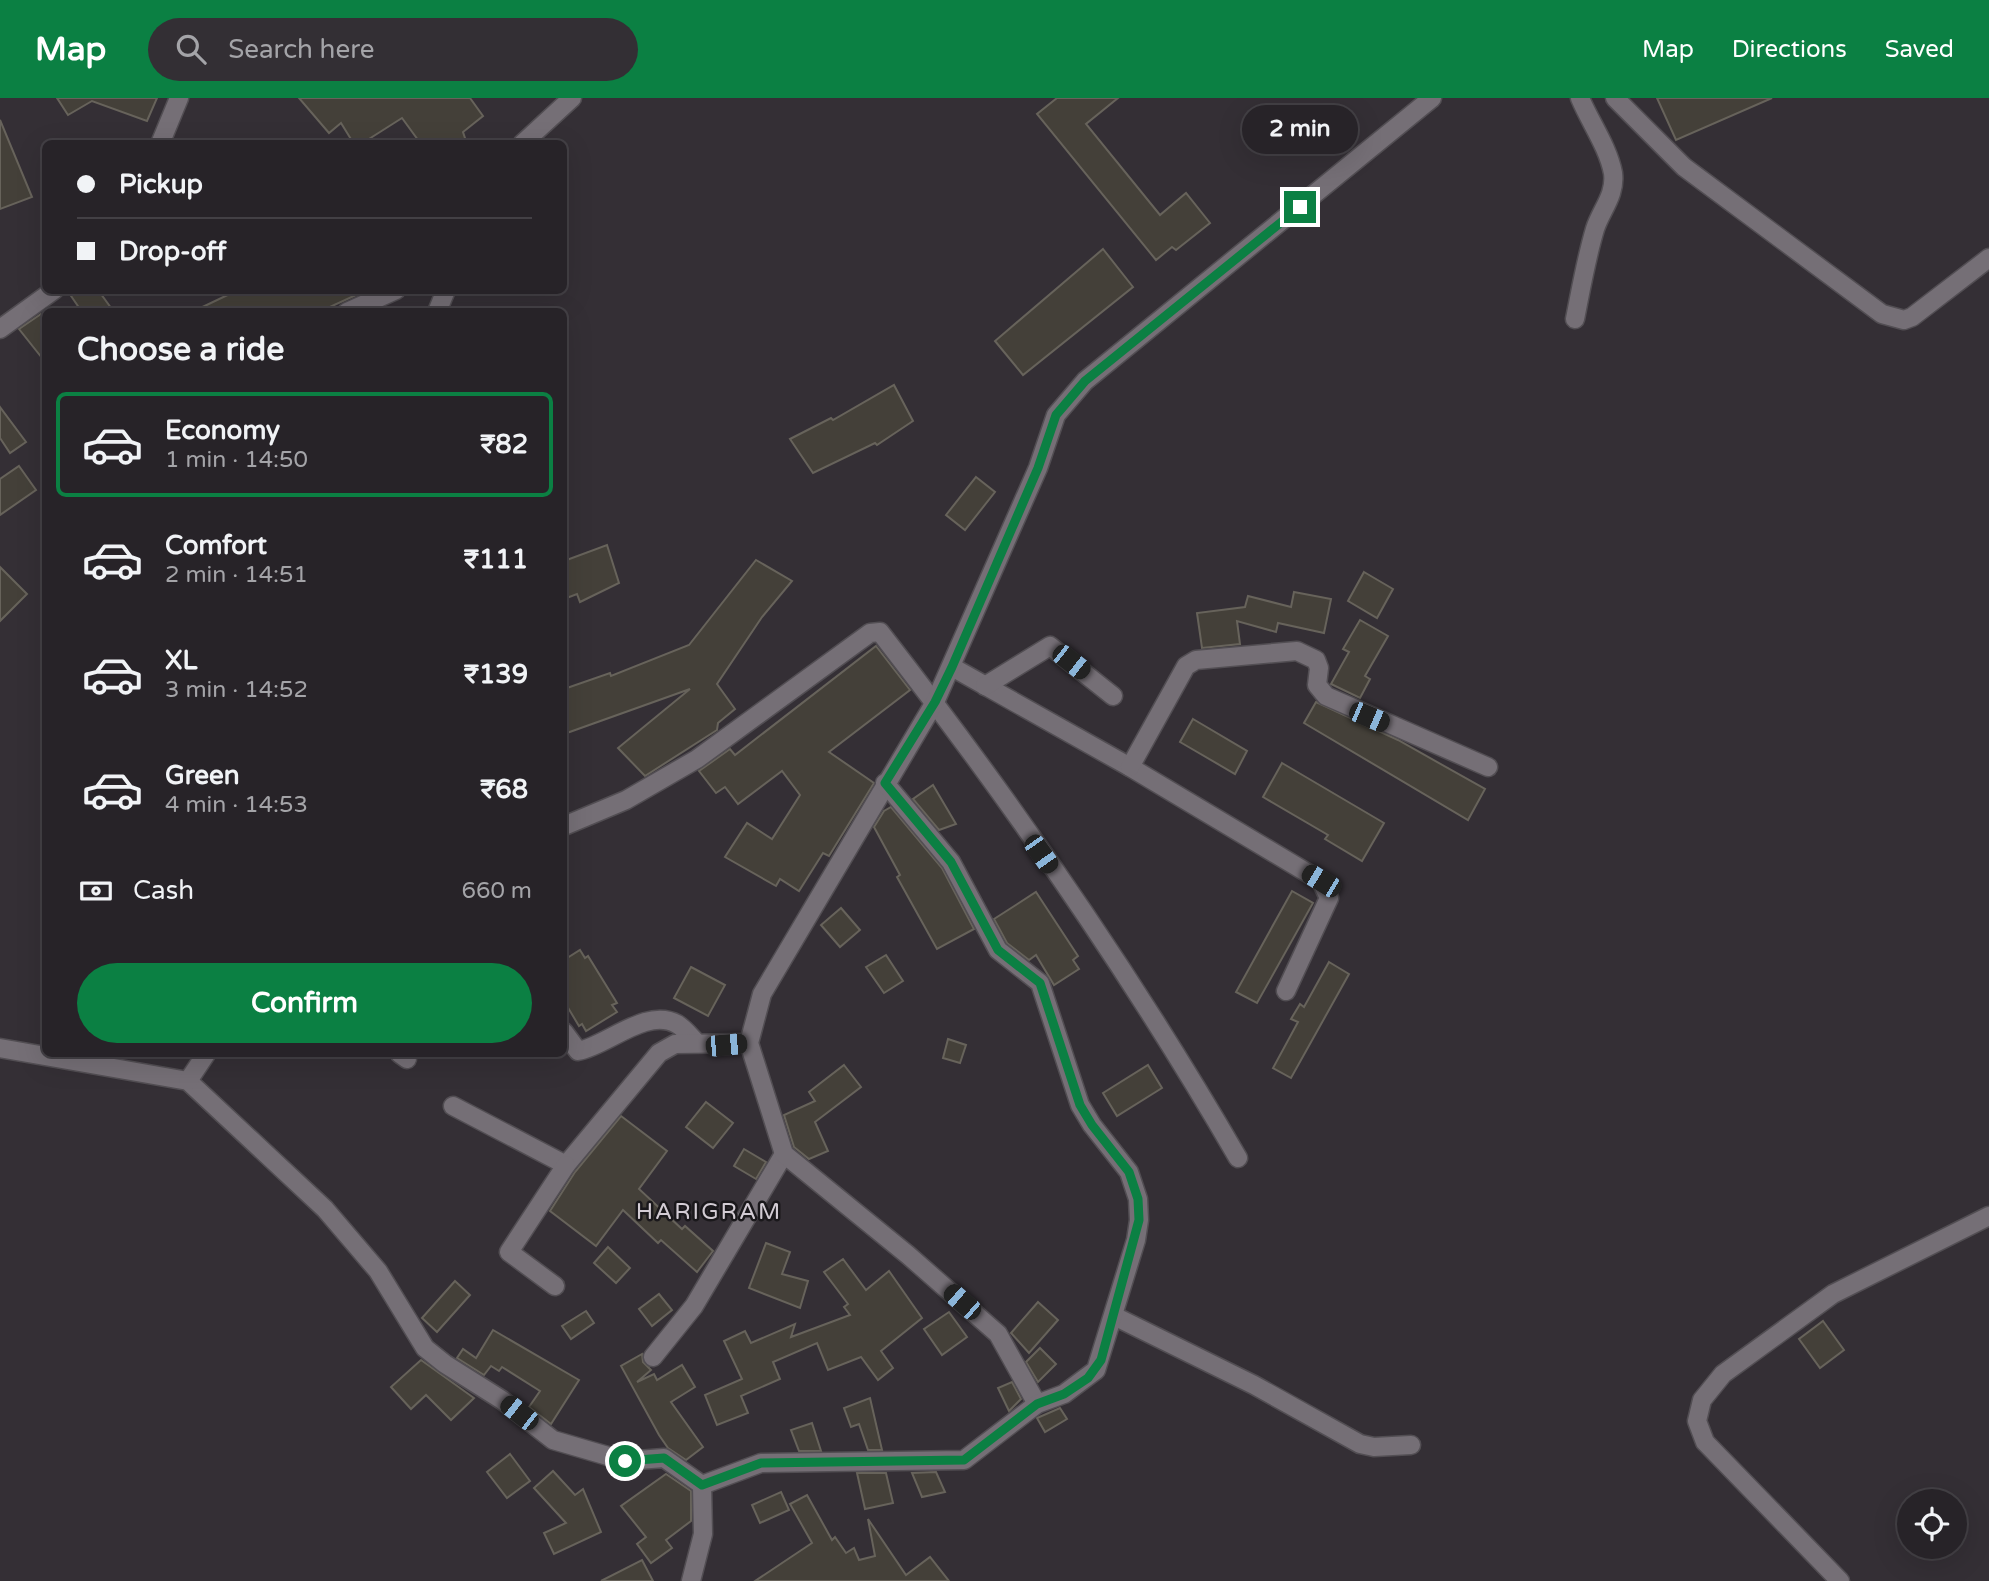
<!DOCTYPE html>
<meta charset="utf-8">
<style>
body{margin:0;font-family:"Varela Round",sans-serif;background:#332f34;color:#f1f3f6;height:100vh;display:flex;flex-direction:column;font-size:26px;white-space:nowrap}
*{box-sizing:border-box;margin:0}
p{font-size:23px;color:#a4a4a8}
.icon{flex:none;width:38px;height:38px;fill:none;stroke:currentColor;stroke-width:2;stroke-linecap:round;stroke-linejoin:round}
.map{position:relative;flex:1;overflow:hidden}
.side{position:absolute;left:42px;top:210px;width:525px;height:749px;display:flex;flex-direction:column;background:#272328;border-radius:10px;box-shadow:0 7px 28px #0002,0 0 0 2px #434045}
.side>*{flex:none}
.top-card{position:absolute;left:42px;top:42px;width:525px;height:154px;border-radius:10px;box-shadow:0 7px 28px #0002,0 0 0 2px #434045;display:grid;align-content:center;height:154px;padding:0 35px;background:#272328}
.controls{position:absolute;left:1897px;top:1391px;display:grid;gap:14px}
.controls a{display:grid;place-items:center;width:70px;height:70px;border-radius:50%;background:#272328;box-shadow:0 7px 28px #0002,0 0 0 2px #434045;font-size:35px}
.end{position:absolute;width:32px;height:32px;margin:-16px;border:9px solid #0b8043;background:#fff;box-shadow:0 0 0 4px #fff}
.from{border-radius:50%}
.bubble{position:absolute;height:49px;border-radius:24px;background:#272328;box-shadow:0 7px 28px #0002,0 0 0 2px #434045;font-size:23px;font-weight:700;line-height:49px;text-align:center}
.car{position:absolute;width:21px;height:42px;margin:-21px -10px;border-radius:9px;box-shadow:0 0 5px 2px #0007;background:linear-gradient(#222 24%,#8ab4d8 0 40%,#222 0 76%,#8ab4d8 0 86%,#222 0)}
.top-card b{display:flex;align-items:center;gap:24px;height:66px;font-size:26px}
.top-card b+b{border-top:2px solid #434045}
.top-card i{width:18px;height:18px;background:#f1f3f6}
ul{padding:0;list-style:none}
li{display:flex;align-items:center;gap:21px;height:105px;margin:0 14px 10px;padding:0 21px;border:4px solid transparent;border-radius:10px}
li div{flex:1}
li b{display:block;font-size:26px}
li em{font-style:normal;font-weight:700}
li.current{border-color:#0b8043}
li>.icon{width:63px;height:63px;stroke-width:1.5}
h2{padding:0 35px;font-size:32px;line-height:84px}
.pay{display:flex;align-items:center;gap:18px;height:77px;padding:0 35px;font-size:26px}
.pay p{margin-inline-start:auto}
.cta{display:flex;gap:14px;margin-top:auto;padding:14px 35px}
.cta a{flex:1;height:80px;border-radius:42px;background:#0b8043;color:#fff;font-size:28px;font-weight:700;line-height:80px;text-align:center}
header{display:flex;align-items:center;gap:42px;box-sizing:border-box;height:98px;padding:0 35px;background:#0b8043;color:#fff}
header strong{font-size:33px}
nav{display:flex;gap:38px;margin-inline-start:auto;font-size:24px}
.search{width:490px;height:63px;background:#332f34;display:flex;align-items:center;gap:18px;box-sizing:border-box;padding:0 24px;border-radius:38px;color:#a4a4a8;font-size:26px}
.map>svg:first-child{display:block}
.building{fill:#444039;stroke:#67635b;stroke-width:2}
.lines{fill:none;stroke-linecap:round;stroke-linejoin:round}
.minor-casing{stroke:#524e53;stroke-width:21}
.minor{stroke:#756f76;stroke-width:18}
.route{stroke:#0b8043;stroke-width:9}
.labels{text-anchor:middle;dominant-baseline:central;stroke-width:5;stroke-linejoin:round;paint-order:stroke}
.quarter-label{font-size:23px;letter-spacing:2px;fill:#d3ccd4;stroke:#1a181b}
</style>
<header>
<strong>Map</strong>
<div class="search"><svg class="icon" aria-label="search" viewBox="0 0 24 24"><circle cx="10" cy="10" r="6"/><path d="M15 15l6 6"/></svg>Search here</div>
<nav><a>Map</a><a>Directions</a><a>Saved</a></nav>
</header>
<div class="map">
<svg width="1989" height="1483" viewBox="0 0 1989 1483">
<rect width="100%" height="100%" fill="#342f35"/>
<g class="building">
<path d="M 57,0 L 157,0 L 147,23 L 92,3 L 68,17 Z"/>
<path d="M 299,0 L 470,0 L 483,18 L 463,34 L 467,46 L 421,46 L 402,20 L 361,46 L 354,46 L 341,25 L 329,35 Z"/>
<path d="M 1057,0 L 1118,0 L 1086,26 L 1160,117 L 1186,95 L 1210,125 L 1176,152 L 1172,149 L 1156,162 L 1037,16 Z"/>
<path d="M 1657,0 L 1772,0 L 1676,42 Z"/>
<path d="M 0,22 L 32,99 L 0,111 Z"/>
<path d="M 1103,151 L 1133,189 L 1023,277 L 995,243 Z"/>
<path d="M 67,192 L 98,192 L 114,214 L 82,214 Z"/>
<path d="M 238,192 L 367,192 L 319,214 L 192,214 Z"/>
<path d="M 41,216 L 46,221 L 46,265 L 19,231 Z"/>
<path d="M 894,287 L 913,323 L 877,347 L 875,345 L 813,375 L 790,341 L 831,320 L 833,322 Z"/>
<path d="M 0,309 L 26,344 L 10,355 L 0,340 Z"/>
<path d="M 19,368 L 36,392 L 0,417 L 0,381 Z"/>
<path d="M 976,379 L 995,394 L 965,432 L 946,417 Z"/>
<path d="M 607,447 L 619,485 L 580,504 L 577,496 L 564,501 L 564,463 Z"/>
<path d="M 756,462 L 792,483 L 762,519 L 717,586 L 735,611 L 718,625 L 717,632 L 645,678 L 618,650 L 690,591 L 564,636 L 564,591 L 610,575 L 611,578 L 689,547 Z"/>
<path d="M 0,469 L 27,496 L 0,523 Z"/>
<path d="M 1364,474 L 1393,491 L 1377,520 L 1348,503 Z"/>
<path d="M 1294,494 L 1331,501 L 1324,535 L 1278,525 L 1276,534 L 1237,523 L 1240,546 L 1202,550 L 1197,515 L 1245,509 L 1248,498 L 1291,509 Z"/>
<path d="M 1360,522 L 1388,538 L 1365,578 L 1370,581 L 1360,600 L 1331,586 L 1349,554 L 1343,551 Z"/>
<path d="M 876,548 L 910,592 L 829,654 L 874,685 L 829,758 L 823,755 L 799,793 L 780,781 L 776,788 L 725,759 L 747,725 L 772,741 L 800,697 L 782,673 L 738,706 L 725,689 L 716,695 L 699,673 L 730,651 L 735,657 Z"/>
<path d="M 1316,604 L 1398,642 L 1485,691 L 1468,722 L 1304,625 Z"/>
<path d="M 1193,621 L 1247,653 L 1235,676 L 1180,644 Z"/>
<path d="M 1282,665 L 1384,725 L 1362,763 L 1325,741 L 1328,737 L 1263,699 Z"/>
<path d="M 933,687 L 956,726 L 939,732 L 913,701 Z"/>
<path d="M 891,709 L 942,770 L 974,831 L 937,851 L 897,779 L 900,777 L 874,729 L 884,713 Z"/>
<path d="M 1292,793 L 1313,805 L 1257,905 L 1236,894 Z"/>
<path d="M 1036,794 L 1078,858 L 1073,862 L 1079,871 L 1054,887 L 1036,857 L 1029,862 L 1007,845 L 994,821 Z"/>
<path d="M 841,810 L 860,832 L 840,849 L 821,827 Z"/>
<path d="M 580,852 L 585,860 L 588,858 L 617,905 L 612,907 L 617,914 L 586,933 L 582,926 L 579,928 L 564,903 L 564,862 Z"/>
<path d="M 886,857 L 903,883 L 884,895 L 866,869 Z"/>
<path d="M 1329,864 L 1349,876 L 1291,980 L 1273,970 L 1298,924 L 1291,921 L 1300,906 L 1304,909 Z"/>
<path d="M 691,869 L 725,887 L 708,918 L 674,900 Z"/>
<path d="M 948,941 L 966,947 L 960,965 L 943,960 Z"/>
<path d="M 844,967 L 861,989 L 815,1024 L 828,1053 L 809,1061 L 794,1049 L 784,1017 L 815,1003 L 809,994 Z"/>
<path d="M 1148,967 L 1162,990 L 1117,1018 L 1103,995 Z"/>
<path d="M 706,1004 L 733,1025 L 713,1050 L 686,1029 Z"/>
<path d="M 621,1018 L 667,1053 L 639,1091 L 682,1131 L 685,1128 L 713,1153 L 697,1174 L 661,1142 L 658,1145 L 623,1112 L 596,1148 L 550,1113 L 575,1074 Z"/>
<path d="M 744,1051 L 766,1064 L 756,1081 L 734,1068 Z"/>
<path d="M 766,1145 L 790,1154 L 782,1176 L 808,1183 L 800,1210 L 749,1190 Z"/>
<path d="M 608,1149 L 630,1170 L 616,1185 L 594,1165 Z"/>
<path d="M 843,1161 L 866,1192 L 889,1173 L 922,1220 L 881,1253 L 893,1270 L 878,1282 L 861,1259 L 828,1272 L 817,1245 L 773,1264 L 780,1281 L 741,1298 L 748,1315 L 717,1327 L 705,1297 L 742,1281 L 724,1243 L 745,1233 L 751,1245 L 795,1226 L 791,1239 L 850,1217 L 844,1209 L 848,1206 L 824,1174 Z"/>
<path d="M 455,1183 L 470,1197 L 437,1234 L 422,1220 Z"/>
<path d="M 659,1196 L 672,1212 L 652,1228 L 639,1211 Z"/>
<path d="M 1038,1204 L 1058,1222 L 1029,1255 L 1011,1235 Z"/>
<path d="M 586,1213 L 594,1225 L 571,1241 L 562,1228 Z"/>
<path d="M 949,1214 L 967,1239 L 942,1257 L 924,1231 Z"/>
<path d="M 1823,1223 L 1844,1252 L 1820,1270 L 1799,1241 Z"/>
<path d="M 493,1232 L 579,1282 L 551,1326 L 529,1309 L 540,1293 L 502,1269 L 499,1273 L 491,1268 L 484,1277 L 457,1260 L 463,1251 L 476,1260 Z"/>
<path d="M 1040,1250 L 1056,1266 L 1038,1284 L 1026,1264 Z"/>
<path d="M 642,1256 L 643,1264 L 651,1272 L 637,1284 L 654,1276 L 657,1282 L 682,1267 L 695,1289 L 671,1304 L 703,1349 L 686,1362 L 668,1350 L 659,1337 L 621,1268 Z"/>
<path d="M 421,1262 L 474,1300 L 451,1322 L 426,1297 L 411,1311 L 391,1289 Z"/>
<path d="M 1012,1284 L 1021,1301 L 1009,1313 L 998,1290 Z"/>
<path d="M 870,1300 L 882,1352 L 868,1352 L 859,1326 L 851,1329 L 844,1310 Z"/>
<path d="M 1060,1310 L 1067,1321 L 1045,1334 L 1037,1320 Z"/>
<path d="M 812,1325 L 821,1353 L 799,1353 L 791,1332 Z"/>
<path d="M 510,1356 L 530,1383 L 507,1400 L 487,1374 Z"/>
<path d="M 553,1373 L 575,1397 L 583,1391 L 601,1434 L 554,1456 L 544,1435 L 566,1425 L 534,1390 Z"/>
<path d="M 936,1374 L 945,1394 L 922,1399 L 912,1375 Z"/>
<path d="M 857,1375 L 886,1375 L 893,1405 L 865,1411 Z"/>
<path d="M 666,1376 L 691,1393 L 691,1423 L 666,1442 L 672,1450 L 651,1465 L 637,1446 L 646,1439 L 621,1408 Z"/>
<path d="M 781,1394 L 789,1412 L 760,1425 L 752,1407 Z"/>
<path d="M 807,1397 L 832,1442 L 835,1439 L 846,1455 L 854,1450 L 859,1462 L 875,1458 L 868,1421 L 906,1477 L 930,1459 L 949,1483 L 755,1483 L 812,1445 L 790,1406 Z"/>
<path d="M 642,1462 L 653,1483 L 601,1483 Z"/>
</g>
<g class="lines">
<defs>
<g id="minor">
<path d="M 1615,0 L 1684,69 L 1882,216 L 1904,222 L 1912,219 L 1989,160"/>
<path d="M 160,46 L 179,0"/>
<path d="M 522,46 L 572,0"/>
<path d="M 347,214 L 396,192"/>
<path d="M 437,214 L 446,192"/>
<path d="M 1575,221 C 1581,191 1586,161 1595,131 C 1601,112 1616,97 1613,75 C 1608,49 1590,24 1580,0"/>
<path d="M 0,231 L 54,192"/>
<path d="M 952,569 L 1130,669 L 1321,783 L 1329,800 L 1286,893"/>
<path d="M 985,588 L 1050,548 L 1113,598"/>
<path d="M 1130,669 L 1186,568 L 1196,562 L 1297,553 L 1316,562 L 1319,570 L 1317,587 L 1326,598 L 1488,669"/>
<path d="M 564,728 L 626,702 L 697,661 L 870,535 L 880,534 C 1010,701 1132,877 1238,1060"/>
<path d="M 564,934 L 578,953 C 607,948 646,909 677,926 C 684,930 691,939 697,945"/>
<path d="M 0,950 L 188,983 L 325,1111 L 378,1173 L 425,1250 L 445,1266 L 502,1302 L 553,1342 L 625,1363 L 664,1360 L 702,1387"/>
<path d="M 400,956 L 407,961"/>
<path d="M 188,983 L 206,956"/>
<path d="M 453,1008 L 566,1067 L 659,955 L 675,946 L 749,945"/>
<path d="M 555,1188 L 509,1154 L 566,1067"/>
<path d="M 1114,1218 L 1254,1287 L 1360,1346 L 1374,1349 L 1411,1347"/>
<path d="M 653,1259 L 694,1208 L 784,1056"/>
<path d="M 1037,1306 L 998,1236 L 908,1157 L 784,1056 L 749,945 L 762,896 L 935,604 L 1038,370 L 1056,317 L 1085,283 L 1432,0"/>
<path d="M 702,1387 L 761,1365 L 964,1362 L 1037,1306 L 1064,1296 L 1096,1272 L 1136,1142 L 1139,1122 L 1138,1101 L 1129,1074 L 1092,1027 L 1080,1007 L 1040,885 L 998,852 L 951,764 L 885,685"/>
<path d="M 691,1483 L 703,1436 L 702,1387"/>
<path d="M 1840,1483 L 1705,1344 L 1697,1323 L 1702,1302 L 1723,1276 L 1833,1196 L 1989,1118"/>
</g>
</defs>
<use href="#minor" class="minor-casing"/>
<use href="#minor" class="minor"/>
</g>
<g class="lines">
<path class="route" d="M 625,1363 L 664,1360 L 702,1387 L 761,1365 L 964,1362 L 1037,1306 L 1064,1296 L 1088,1280 L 1101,1262 L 1139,1122 L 1138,1101 L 1129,1074 L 1092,1027 L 1080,1007 L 1040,885 L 998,852 L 951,764 L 885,685 L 935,604 L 952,569 L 1038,370 L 1056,317 L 1085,283 L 1300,109"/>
</g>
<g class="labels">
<g class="quarter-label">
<text x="709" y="1114">HARIGRAM</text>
</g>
</g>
</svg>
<div class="controls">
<a><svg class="icon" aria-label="locate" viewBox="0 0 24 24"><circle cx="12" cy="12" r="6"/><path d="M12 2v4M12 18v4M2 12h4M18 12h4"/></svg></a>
</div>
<i class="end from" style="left:625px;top:1363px"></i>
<i class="end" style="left:1300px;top:109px"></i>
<div class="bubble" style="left:1242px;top:7px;width:116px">2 min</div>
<i class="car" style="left:1071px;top:564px;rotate:128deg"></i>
<i class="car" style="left:1369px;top:619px;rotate:113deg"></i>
<i class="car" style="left:1041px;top:756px;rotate:145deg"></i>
<i class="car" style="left:1321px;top:783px;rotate:301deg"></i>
<i class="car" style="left:726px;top:947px;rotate:85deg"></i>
<i class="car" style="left:962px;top:1204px;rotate:311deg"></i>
<i class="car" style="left:519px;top:1315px;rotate:308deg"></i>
<div class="top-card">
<b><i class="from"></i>Pickup</b>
<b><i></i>Drop-off</b>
</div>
<section class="side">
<h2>Choose a ride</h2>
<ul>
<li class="current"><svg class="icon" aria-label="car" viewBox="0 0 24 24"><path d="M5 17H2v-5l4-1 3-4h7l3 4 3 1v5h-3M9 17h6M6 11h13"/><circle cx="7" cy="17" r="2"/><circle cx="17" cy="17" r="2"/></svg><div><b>Economy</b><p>1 min · 14:50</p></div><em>₹82</em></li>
<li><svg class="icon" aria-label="car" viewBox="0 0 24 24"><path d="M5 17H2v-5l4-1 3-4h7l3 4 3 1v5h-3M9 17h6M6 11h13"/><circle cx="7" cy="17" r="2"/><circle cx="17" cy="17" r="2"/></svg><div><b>Comfort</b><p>2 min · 14:51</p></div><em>₹111</em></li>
<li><svg class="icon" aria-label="car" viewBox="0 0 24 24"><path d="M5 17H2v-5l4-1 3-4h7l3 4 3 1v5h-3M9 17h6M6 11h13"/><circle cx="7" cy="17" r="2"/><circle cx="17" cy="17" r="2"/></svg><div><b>XL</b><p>3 min · 14:52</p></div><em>₹139</em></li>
<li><svg class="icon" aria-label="car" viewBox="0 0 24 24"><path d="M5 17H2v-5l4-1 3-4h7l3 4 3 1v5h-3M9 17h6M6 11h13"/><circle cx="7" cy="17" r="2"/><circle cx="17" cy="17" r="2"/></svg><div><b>Green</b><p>4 min · 14:53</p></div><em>₹68</em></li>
</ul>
<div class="pay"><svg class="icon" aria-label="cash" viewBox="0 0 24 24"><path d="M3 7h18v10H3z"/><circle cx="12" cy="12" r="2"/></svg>Cash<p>660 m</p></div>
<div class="cta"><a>Confirm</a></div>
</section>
</div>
